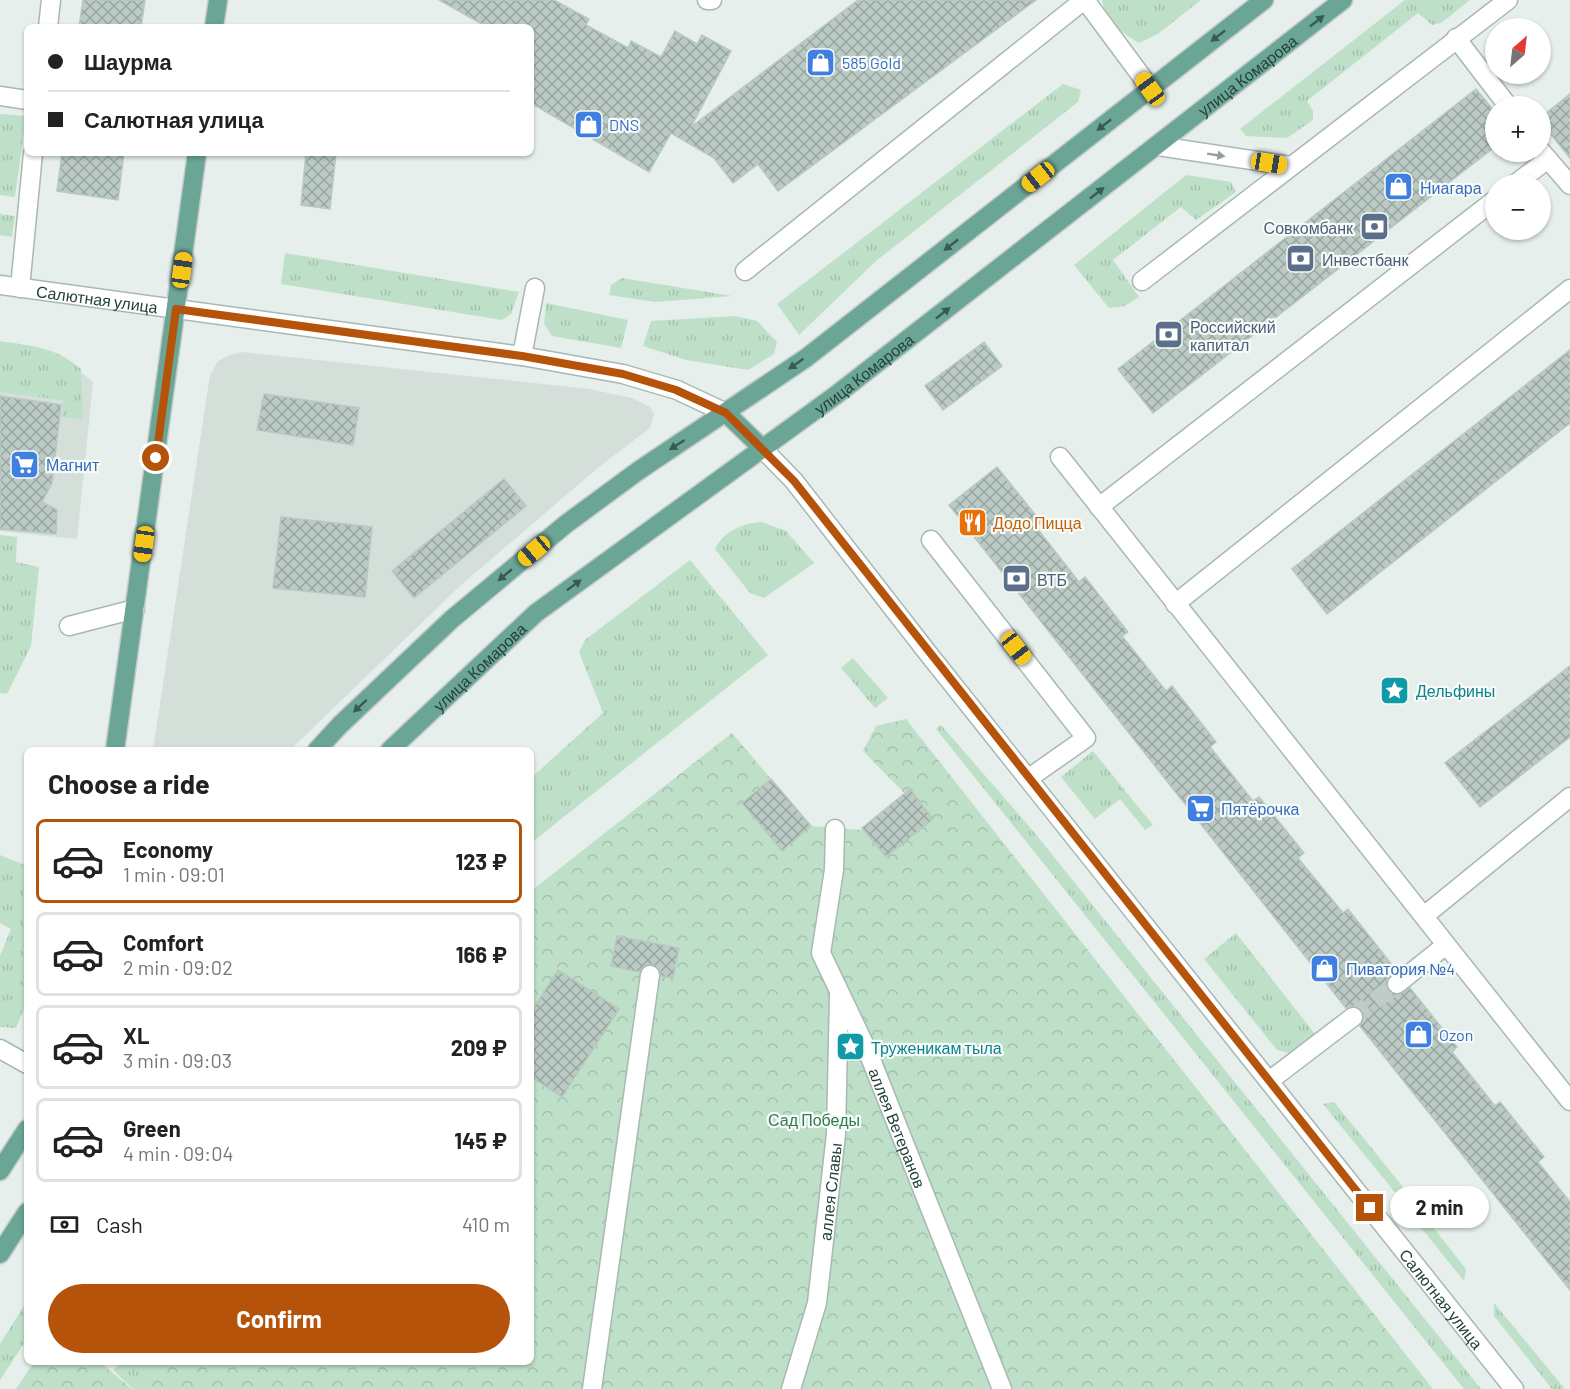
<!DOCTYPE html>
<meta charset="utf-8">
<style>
body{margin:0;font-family:Barlow,sans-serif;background:#f2f2f2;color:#222;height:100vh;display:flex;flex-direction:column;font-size:22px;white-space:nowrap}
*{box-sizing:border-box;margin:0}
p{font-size:20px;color:#767676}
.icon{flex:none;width:33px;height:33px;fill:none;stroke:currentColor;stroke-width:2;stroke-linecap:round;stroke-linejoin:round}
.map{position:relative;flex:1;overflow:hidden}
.side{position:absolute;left:24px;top:747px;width:510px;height:618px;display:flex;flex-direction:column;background:#fff;border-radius:9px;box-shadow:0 2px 4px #0004}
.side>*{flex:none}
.top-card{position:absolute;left:24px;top:24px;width:510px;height:132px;border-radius:9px;box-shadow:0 2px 4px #0004;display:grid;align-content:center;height:132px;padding:0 24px;background:#fff}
.needle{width:39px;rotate:28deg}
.buttons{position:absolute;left:1485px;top:18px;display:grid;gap:12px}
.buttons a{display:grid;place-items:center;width:66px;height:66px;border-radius:50%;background:#fff;box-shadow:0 2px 4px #0004;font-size:30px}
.end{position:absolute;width:27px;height:27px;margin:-14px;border:8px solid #b45309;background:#fff;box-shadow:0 0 0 3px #fff}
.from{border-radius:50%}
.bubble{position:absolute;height:42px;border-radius:21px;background:#fff;box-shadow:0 2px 4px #0004;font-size:20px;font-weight:700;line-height:42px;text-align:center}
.car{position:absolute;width:18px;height:36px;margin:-18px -9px;border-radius:8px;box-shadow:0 0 4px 2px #0007;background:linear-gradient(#f5c518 24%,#345 0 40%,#f5c518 0 76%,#345 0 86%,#f5c518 0)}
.top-card b{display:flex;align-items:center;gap:21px;height:57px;font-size:22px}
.top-card b+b{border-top:2px solid #e0e0e0}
.top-card i{width:15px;height:15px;background:#222}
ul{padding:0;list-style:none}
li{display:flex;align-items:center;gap:18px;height:84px;margin:0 12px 9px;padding:0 12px;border:3px solid #e0e0e0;border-radius:9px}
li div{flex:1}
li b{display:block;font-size:22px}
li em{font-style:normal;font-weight:700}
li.current{border-color:#b45309}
li>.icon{width:54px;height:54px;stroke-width:1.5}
h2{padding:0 24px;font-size:27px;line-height:72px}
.pay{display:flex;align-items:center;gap:15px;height:66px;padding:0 24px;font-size:22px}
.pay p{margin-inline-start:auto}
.cta{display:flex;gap:12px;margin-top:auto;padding:12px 24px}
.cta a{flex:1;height:69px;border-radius:36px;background:#b45309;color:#fff;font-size:24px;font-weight:700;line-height:69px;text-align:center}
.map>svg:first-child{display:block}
.built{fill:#d4dfda}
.grass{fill:url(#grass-tufts)}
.forest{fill:url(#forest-crowns)}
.building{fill:url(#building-cross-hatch);stroke:#b8c9c2;stroke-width:1.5}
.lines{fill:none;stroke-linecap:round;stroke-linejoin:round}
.minor-tunnel{stroke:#bfccc8;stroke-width:18;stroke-dasharray:18 9;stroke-linecap:butt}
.minor-casing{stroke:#a8b8b2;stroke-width:21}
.major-casing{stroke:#c2cac8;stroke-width:21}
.minor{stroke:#fff;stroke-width:18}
.major{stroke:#6aa596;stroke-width:18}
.oneway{fill:#365b51}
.oneway2{fill:#92a09c}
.route{stroke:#b45309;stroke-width:8}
.labels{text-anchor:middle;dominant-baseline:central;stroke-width:4.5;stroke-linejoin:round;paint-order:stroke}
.shop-label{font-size:16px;fill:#366cbe;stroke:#f7fbf9;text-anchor:start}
.street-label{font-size:16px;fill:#24423a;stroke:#f7fbf9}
.service-label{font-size:16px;fill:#4e5e75;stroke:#f7fbf9;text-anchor:start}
.food-label{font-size:16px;fill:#c56008;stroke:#f7fbf9;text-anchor:start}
.culture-label{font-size:16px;fill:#0d838f;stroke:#f7fbf9;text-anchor:start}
.park-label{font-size:16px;fill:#2d7a4b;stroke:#f7fbf9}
</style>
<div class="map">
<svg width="1570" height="1389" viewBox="0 0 1570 1389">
<defs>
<pattern id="grass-tufts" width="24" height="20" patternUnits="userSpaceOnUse" patternTransform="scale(1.5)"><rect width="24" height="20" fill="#bfe0c8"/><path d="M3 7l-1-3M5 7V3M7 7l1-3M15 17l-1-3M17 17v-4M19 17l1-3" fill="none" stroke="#a4c1ad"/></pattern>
<pattern id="forest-crowns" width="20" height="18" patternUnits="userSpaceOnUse" patternTransform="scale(1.5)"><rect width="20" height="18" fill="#bfe0c8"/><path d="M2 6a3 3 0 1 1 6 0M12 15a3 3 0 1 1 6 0" fill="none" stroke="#a4c1ad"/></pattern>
<pattern id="building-cross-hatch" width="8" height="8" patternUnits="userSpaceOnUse" patternTransform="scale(1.5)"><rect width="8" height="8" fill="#bbcac4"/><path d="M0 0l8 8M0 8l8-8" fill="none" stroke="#98a6a0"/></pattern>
</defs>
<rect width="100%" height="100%" fill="#e6efeb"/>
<g class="built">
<path d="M 0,345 L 64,359 L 93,382 L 77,539 L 0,531 Z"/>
<path d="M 243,352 L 589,389 L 632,398 L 650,407 L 654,414 L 650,428 L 599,467 L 460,586 L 290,750 L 153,750 L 210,375 L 218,361 L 229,355 Z"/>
</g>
<g class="grass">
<path d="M 1102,0 L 1201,0 L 1158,34 L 1139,43 C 1121,32 1106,22 1102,0 Z"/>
<path d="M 1405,0 L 1470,0 L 1441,23 L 1432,25 L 1418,13 L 1307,101 L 1313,111 L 1313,120 L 1287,138 L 1246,136 L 1240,129 Z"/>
<path d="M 1063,84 L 1081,90 L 1078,102 L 876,261 L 799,335 L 777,304 Z"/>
<path d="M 0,114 L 26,116 L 15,197 L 0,195 Z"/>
<path d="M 1186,175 L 1231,182 L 1236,192 L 1196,220 L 1181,207 L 1113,260 L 1139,297 L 1125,306 L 1109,308 L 1074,265 Z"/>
<path d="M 0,214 L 15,216 L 12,237 L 0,235 Z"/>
<path d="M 285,253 L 519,292 L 511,314 L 502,320 L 281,284 Z"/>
<path d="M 622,278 L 732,296 L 655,302 L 609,295 L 611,285 Z"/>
<path d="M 546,303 L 628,320 L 621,348 L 552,336 L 544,324 Z"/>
<path d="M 735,316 L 757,321 L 777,342 L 774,354 L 748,370 L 686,360 L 643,346 L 651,321 Z"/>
<path d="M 0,341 C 32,346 56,347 81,369 L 83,420 L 62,417 L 63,400 L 0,392 Z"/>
<path d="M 762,522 L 786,531 L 814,563 L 764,598 L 750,593 L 715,549 C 723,531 744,523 762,522 Z"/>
<path d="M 0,535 L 17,537 L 16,562 L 39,567 L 31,646 L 7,694 L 0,693 Z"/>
<path d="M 690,560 L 768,655 L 531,843 L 531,778 L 603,713 L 579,652 L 585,640 Z"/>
<path d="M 853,658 L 888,698 L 875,708 L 841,668 Z"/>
<path d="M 941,725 L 1034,832 L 1481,1389 L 1464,1389 L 936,729 Z"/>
<path d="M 1093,751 L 1153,825 L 1145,830 L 1120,799 L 1095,819 L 1061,777 Z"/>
<path d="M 0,855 L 27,866 L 27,1002 L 16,1028 L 0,1027 L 0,956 L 11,929 L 0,923 Z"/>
<path d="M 1236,933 L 1318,1038 L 1294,1054 L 1277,1050 L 1204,959 Z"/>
<path d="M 1334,1102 L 1408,1193 L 1398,1196 L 1323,1104 Z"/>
<path d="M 1425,1217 L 1466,1269 L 1464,1281 L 1418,1224 Z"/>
<path d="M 27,1301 L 27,1339 L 0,1380 L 0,1344 Z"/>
<path d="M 1494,1303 L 1565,1389 L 1552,1389 L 1494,1316 Z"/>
<path d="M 122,1362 L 173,1362 L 142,1389 L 133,1389 L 113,1370 Z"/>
</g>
<g class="forest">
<path d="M 906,719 L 1433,1389 L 142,1389 L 173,1362 L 531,1362 L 531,891 L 732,733 L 771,779 L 742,804 L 781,850 L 811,826 L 863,830 L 886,857 L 933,819 L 910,789 L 904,793 L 863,751 L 876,726 Z"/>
<path d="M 34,1362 L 100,1362 L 132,1389 L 16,1389 Z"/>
</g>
<g class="building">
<path d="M 83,0 L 145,0 L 141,27 L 79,27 Z"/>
<path d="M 439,0 L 554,0 L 589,19 L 586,25 L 628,48 L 631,41 L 661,57 L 675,31 L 697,44 L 702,35 L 731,51 L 691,127 L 858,0 L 1036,0 L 778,191 L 758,164 L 733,183 L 714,158 L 671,133 L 649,172 L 531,103 L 531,27 L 487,27 Z"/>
<path d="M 1476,89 L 1496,113 L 1496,146 L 1153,413 L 1118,369 Z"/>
<path d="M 1570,94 L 1570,158 L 1540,121 L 1540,118 Z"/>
<path d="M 62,153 L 124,153 L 118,200 L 57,191 Z"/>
<path d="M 306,153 L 336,153 L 330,209 L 301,205 Z"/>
<path d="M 984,342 L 1002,366 L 943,410 L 925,386 Z"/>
<path d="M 1570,350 L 1570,423 L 1327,614 L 1292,569 Z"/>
<path d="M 264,394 L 359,408 L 353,445 L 257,430 Z"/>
<path d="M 0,396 L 61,405 L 52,483 L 42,502 L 57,510 L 56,534 L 0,529 Z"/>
<path d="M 997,467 L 1041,522 L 1036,527 L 1079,582 L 1085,577 L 1128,632 L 1122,636 L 1166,691 L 1172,686 L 1216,742 L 1210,747 L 1253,801 L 1259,797 L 1304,853 L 1298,858 L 1343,913 L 1348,909 L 1396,970 L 1387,979 L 1388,991 L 1398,995 L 1410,988 L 1457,1047 L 1452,1052 L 1495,1106 L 1500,1102 L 1544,1157 L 1538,1162 L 1570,1202 L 1570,1290 L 1360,1026 L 1364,1016 L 1362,1010 L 1352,1006 L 1346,1008 L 949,505 Z"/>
<path d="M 504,479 L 526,506 L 414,598 L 392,571 Z"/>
<path d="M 281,517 L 372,527 L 365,597 L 273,588 Z"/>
<path d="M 1570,666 L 1570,737 L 1480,807 L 1445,763 Z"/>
<path d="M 771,779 L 811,826 L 782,851 L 742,803 Z"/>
<path d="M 910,789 L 933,819 L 886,857 L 862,828 Z"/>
<path d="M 617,936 L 679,948 L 673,978 L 661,976 L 660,970 L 652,964 L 645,965 L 639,972 L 611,966 Z"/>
<path d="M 558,970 L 619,1009 L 562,1097 L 531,1077 L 531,1012 Z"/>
</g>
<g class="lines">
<path class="minor-tunnel" d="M 1353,1017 L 1397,984"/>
<defs>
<g id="minor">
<path d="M 707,0 L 712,0"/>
<path d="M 1085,0 L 1151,89"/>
<path d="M 48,27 L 51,0"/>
<path d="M 1456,38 L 1508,106"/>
<path d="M 0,96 L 27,100"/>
<path d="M 1158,146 L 1291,166"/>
<path d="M 1540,150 L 1570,185"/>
<path d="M 1515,184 L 1548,159"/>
<path d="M 745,271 L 1084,0"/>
<path d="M 1142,281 L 1508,0"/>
<path id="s1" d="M 0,285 L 522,356 L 623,374 L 677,390 L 726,413"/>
<path d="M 20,288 L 33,153"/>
<path d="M 522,356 L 535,288"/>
<path id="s2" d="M 762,448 L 794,481 L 927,652 L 1514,1389"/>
<path d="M 1060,457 L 1570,1101"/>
<path d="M 1099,507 L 1496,199"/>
<path d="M 931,540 L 1086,738 L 1029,778"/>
<path d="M 1175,604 L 1570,289"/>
<path d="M 69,626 L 135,609"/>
<path id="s3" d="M 835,829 L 834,870 L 821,953 L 868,1052 L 1002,1389"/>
<path d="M 1424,916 L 1570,797"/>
<path d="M 1397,984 L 1446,945"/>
<path d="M 0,1049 L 27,1064"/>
<path d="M 1269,1081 L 1353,1017"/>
<path d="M 592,1389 L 650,975"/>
<path id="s4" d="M 791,1389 L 817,1303 L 836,1134 L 839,995"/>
</g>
<g id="major">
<path d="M 214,27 L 218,0"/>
<path d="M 726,413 L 762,448"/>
<path d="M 115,750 L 197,153"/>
<path d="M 317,750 L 340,725 L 452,619 L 566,524 L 638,471 L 806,358 L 1264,0"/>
<path id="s5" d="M 390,750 L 536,613 L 836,395 L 1343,0"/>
<path d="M 0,1171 L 27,1129"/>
<path d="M 0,1254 L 27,1212"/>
</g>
</defs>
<use href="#minor" class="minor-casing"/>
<use href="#major" class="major-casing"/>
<use href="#minor" class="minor"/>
<use href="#major" class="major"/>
</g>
<defs><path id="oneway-solid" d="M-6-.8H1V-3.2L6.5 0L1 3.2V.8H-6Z" transform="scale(1.5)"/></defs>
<g class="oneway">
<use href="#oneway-solid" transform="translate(1317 21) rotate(-38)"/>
<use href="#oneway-solid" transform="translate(1218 36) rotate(142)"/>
<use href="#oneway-solid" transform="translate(1104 125) rotate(142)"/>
<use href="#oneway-solid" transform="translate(1097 193) rotate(-38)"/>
<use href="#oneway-solid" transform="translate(951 245) rotate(142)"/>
<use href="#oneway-solid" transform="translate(943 313) rotate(-38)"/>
<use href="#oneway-solid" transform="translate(796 364) rotate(145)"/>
<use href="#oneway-solid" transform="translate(677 445) rotate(147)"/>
<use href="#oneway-solid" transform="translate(505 575) rotate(140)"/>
<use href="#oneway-solid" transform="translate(574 585) rotate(-37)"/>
<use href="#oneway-solid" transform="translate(360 706) rotate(137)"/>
</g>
<use class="oneway2" href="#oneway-solid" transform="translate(1216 155) rotate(9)"/>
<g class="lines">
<path class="route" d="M 156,458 L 176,309 L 522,356 L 623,374 L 676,390 L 726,413 L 794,481 L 1370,1208"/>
</g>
<defs>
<symbol id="shop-square" viewBox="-11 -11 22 22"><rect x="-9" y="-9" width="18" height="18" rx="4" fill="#3f7fe0" stroke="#f7fbf9"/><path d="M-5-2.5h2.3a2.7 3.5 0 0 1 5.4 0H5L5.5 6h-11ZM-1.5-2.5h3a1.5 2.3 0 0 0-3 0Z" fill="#fff"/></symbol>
<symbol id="bank-square" viewBox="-11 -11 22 22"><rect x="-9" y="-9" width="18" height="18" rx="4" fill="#5c6f8a" stroke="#f7fbf9"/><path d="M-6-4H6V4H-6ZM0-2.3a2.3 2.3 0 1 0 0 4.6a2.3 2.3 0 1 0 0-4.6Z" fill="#fff"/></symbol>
<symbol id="supermarket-square" viewBox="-11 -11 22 22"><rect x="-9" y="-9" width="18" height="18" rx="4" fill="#3f7fe0" stroke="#f7fbf9"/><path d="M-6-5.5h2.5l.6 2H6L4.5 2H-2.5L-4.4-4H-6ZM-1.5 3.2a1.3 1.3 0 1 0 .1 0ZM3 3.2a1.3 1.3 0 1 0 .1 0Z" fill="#fff"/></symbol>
<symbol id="restaurant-square" viewBox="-11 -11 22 22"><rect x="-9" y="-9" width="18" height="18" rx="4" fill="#e8710a" stroke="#f7fbf9"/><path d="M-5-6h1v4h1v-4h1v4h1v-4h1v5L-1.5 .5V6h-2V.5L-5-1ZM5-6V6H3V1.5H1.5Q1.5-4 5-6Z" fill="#fff"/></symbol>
<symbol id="sight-square" viewBox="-11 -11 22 22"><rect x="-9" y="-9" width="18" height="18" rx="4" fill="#0f9aa8" stroke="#f7fbf9"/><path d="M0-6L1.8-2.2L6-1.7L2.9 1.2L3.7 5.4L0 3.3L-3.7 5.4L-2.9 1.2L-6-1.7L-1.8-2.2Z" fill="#fff"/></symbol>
</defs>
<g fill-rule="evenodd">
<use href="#shop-square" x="804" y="46" width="33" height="33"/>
<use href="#shop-square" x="572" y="108" width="33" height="33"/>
<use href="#shop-square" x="1382" y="170" width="33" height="33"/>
<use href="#bank-square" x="1358" y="210" width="33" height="33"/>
<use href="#bank-square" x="1284" y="242" width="33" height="33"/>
<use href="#bank-square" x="1152" y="318" width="33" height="33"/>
<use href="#supermarket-square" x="8" y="448" width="33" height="33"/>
<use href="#restaurant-square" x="956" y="506" width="33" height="33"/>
<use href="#bank-square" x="1000" y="562" width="33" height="33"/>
<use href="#sight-square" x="1378" y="674" width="33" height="33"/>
<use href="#supermarket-square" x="1184" y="792" width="33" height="33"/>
<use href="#shop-square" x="1308" y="952" width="33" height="33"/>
<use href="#shop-square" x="1402" y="1018" width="33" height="33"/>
<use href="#sight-square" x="834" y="1030" width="33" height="33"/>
</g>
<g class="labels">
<g class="shop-label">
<text x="842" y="62">585 Gold</text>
<text x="609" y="124">DNS</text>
<text x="1420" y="187">Ниагара</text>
<text x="46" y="464">Магнит</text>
<text x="1221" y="808">Пятёрочка</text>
<text x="1346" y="968">Пиватория №4</text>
<text x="1439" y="1034">Ozon</text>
</g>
<g class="street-label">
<text stroke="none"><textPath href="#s5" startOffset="1092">улица Комарова</textPath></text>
<text stroke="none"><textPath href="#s1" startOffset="98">Салютная улица</textPath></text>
<text stroke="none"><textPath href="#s5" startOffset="606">улица Комарова</textPath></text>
<text stroke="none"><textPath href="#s5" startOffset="122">улица Комарова</textPath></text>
<text stroke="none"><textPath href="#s3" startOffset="316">аллея Ветеранов</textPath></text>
<text stroke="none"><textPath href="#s4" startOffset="202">аллея Славы</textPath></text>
<text stroke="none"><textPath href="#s2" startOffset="1089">Салютная улица</textPath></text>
</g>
<g class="service-label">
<text x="1353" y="227" text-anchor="end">Совкомбанк</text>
<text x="1322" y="259">Инвестбанк</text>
<text x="1190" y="326">Российский<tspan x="1190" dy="18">капитал</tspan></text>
<text x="1037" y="579">ВТБ</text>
</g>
<g class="food-label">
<text x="993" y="522">Додо Пицца</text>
</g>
<g class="culture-label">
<text x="1416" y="690">Дельфины</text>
<text x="871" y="1047">Труженикам тыла</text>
</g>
<g class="park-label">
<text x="814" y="1119">Сад Победы</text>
</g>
</g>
</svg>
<div class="buttons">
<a><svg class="needle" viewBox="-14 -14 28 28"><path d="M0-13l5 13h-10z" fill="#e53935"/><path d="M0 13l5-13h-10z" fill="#767676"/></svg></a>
<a>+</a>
<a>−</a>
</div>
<i class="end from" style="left:156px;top:458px"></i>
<i class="end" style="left:1370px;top:1208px"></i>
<div class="bubble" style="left:1390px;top:1186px;width:99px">2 min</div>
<i class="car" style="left:1150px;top:89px;rotate:324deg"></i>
<i class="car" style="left:1269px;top:163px;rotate:99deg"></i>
<i class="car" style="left:1038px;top:177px;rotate:232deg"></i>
<i class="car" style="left:182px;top:270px;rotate:8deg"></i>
<i class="car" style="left:144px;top:544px;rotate:188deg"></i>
<i class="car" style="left:534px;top:551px;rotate:230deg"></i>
<i class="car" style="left:1016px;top:648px;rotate:142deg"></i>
<div class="top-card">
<b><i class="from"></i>Шаурма</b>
<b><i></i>Салютная улица</b>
</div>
<section class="side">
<h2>Choose a ride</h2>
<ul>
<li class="current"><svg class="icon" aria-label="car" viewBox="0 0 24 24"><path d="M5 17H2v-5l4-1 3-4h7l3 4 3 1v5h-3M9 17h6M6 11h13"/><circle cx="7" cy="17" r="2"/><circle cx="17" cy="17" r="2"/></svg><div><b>Economy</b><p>1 min · 09:01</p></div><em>123 ₽</em></li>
<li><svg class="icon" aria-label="car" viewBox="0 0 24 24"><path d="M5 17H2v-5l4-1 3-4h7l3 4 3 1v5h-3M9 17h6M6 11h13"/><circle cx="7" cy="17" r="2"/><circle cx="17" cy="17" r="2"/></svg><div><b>Comfort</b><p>2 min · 09:02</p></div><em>166 ₽</em></li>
<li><svg class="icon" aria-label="car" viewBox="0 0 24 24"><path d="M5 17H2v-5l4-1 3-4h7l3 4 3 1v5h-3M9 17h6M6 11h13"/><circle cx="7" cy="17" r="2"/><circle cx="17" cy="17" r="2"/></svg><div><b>XL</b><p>3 min · 09:03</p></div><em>209 ₽</em></li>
<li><svg class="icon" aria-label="car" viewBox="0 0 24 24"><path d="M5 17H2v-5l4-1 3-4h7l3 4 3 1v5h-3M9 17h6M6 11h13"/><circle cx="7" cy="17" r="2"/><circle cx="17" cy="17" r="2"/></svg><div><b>Green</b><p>4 min · 09:04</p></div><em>145 ₽</em></li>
</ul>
<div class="pay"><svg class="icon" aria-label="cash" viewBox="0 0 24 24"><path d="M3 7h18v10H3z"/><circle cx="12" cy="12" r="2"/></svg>Cash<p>410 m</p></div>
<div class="cta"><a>Confirm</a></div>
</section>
</div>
